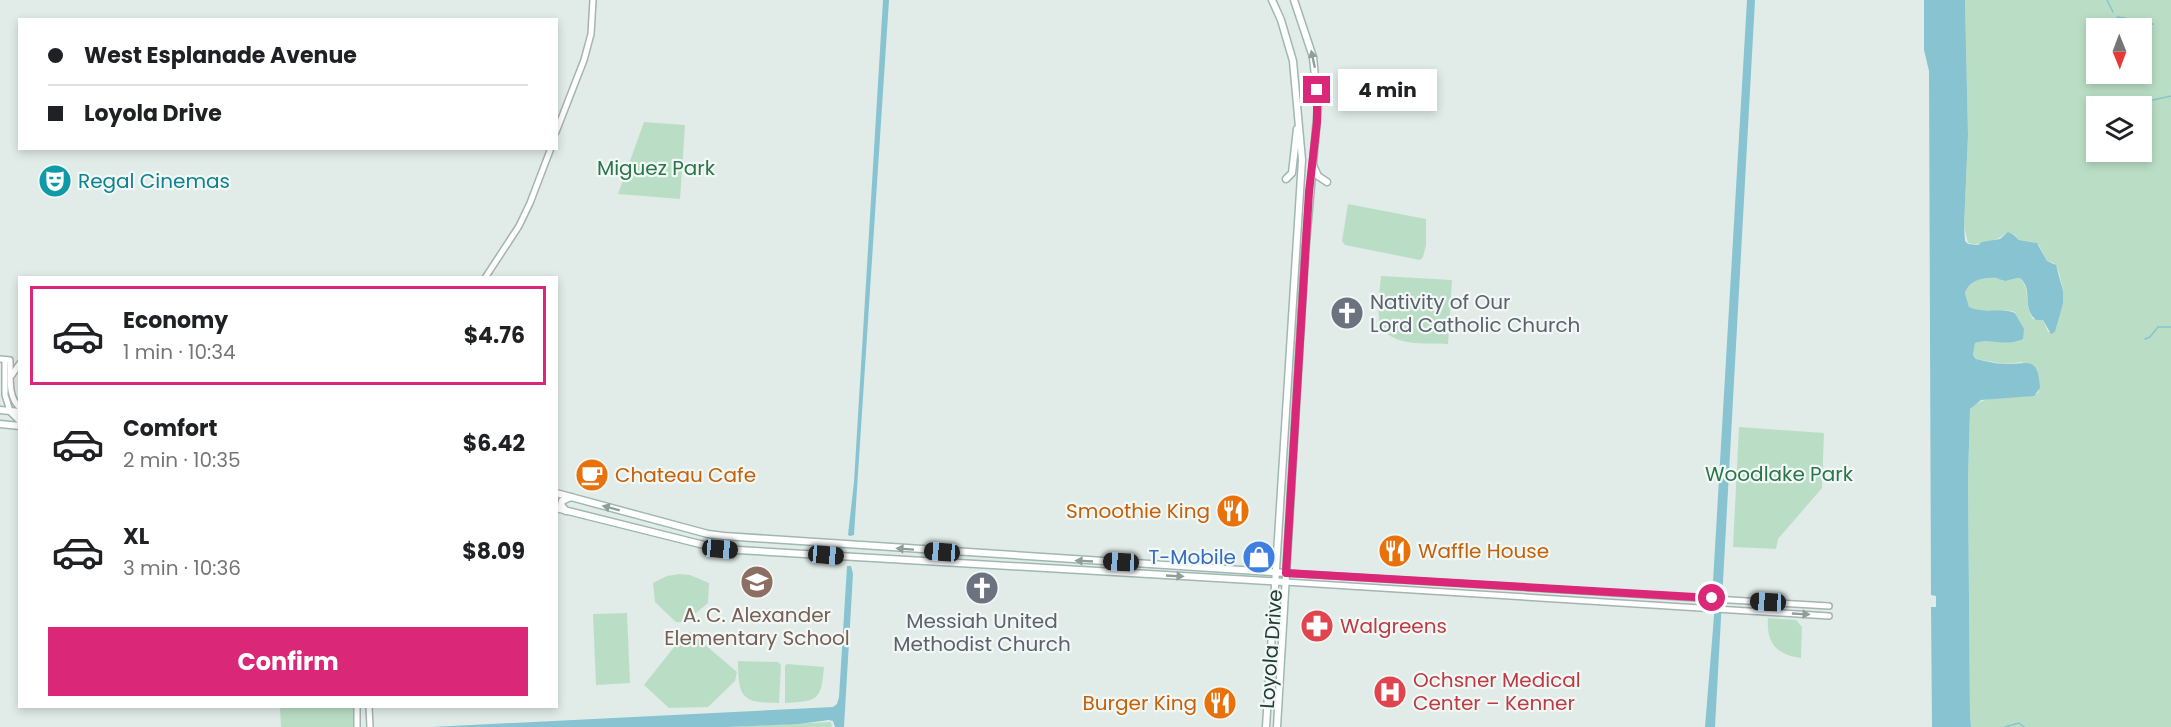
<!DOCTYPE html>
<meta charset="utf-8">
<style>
body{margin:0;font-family:Poppins,sans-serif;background:#f6f6f6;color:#202124;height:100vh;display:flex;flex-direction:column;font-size:22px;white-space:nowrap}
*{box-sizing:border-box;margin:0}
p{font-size:20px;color:#757577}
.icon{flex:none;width:33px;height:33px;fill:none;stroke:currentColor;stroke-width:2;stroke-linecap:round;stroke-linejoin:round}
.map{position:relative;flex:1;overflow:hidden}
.details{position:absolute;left:18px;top:276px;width:540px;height:432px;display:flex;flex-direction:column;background:#fff;border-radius:0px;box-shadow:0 3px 9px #0003}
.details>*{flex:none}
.banner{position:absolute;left:18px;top:18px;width:540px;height:132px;border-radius:0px;box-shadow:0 3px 9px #0003;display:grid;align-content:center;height:132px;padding:0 30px;background:#fff}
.needle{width:39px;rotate:179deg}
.buttons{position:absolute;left:2086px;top:18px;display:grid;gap:12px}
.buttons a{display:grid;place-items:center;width:66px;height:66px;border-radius:0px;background:#fff;box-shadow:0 3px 9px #0003;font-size:30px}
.end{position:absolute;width:27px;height:27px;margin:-14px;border:8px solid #db2777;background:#fff;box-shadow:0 0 0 3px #fff}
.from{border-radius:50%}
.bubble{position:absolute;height:42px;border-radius:0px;background:#fff;box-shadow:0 3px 9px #0003;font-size:20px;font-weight:700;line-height:42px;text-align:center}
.car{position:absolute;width:18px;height:36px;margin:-18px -9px;border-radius:8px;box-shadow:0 0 4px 2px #0007;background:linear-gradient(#222 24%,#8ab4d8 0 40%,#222 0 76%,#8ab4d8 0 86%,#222 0)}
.banner b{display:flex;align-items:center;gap:21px;height:57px;font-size:22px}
.banner b+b{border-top:2px solid #e0e0e0}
.banner i{width:15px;height:15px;background:#202124}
ul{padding:10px 0 0;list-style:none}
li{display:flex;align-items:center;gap:18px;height:99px;margin:0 12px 9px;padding:0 18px;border:3px solid transparent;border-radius:0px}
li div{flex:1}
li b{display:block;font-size:22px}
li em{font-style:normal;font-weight:700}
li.on{border-color:#db2777}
li>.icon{width:54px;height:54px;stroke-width:1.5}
.primary-button{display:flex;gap:12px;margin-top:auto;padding:12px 30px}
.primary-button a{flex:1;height:69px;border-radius:0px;background:#db2777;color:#fff;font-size:24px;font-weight:700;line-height:69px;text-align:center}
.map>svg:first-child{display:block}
.green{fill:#badec5;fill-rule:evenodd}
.water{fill:#88c3d2}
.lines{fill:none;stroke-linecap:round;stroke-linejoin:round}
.stream{stroke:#88c3d2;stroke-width:1.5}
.tertiary-casing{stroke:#a4b4af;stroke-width:8}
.secondary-casing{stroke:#9fb8b0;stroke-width:9}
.tertiary{stroke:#fff;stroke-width:5}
.secondary{stroke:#fff;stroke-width:6}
.oneway{fill:#909e9b}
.route{stroke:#db2777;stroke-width:8}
.labels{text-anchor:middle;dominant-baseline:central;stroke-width:4.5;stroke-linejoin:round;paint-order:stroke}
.park-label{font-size:20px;fill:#2b754b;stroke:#f2f8f5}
.culture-label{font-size:20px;fill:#0d838f;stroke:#f2f8f5;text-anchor:start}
.worship-label{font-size:20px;fill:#5b616d;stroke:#f2f8f5;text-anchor:start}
.food-label{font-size:20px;fill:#c56008;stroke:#f2f8f5;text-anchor:start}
.shop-label{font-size:20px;fill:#366cbe;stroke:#f2f8f5;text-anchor:end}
.education-label{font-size:20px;fill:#785e54;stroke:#f2f8f5}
.health-label{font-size:20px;fill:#be3a42;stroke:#f2f8f5;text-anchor:start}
.street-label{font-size:20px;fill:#213d37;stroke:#f2f8f5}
</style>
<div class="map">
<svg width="2171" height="727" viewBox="0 0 2171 727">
<rect width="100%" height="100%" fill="#e1ece8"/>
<g class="green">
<path d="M 1965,0 L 2171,0 L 2171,727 L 1971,727 L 1970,716 L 1968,479 L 1970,409 C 1987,391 2016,402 2038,393 C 2043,379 2031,371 2022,362 L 2004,364 L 1977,359 L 1973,355 L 1975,343 L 1979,342 L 2017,342 L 2021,340 C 2027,330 2019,322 2015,312 C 2000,307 1983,314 1969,307 L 1965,293 C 1969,280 1984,277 1997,278 C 1998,279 2005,281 2006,281 C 2011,280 2014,278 2020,278 C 2031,289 2024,306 2033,319 L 2043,320 L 2048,332 L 2055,332 L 2063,304 L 2063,291 L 2059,272 L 2054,263 L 2047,261 L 2039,245 L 2033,242 L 2019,240 L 2014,234 L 2005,234 C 1997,241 1978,246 1968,243 L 1964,227 L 1968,135 ZM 2097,28 L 2142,28 L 2142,74 L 2097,74 L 2097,64 L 2092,61 L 2097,57 ZM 2097,106 L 2142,106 L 2142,152 L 2097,152 Z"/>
<path d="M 644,122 L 685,125 L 680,199 L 618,194 Z"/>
<path d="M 1348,204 L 1426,219 L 1426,245 L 1423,257 L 1420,260 L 1345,245 L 1342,241 Z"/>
<path d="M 1381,276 L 1452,280 L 1448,344 C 1427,343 1383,348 1379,318 C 1377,305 1380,289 1381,276 Z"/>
<path d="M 1739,427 L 1824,433 L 1822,488 L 1778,539 L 1776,549 L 1733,547 Z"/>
<path d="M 679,574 L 690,575 L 709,583 L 708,603 L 685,622 L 676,622 L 655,602 L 653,583 L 667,576 Z"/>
<path d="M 627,613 L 630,683 L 596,685 L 593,614 Z"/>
<path d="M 1768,618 L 1796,620 L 1802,627 L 1801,658 C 1776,655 1766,642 1768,618 Z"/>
<path d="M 686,632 L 690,632 L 737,672 L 735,681 L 708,707 L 669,708 L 644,685 Z"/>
<path d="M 738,661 L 778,662 L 781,665 L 779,703 C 742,703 738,698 738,661 Z"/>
<path d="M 787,664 L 824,667 C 821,701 818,701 785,703 L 785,666 Z"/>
<path d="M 280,707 L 355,707 L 355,727 L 281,727 Z"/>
<path d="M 831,722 L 832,727 L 726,727 Z"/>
</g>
<g class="water">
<path d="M 883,0 L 889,0 L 854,535 L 850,536 L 848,535 L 854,482 Z"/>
<path d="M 1747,0 L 1755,0 L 1715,727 L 1705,727 L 1714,616 L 1715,595 L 1713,582 Z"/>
<path d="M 1924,0 L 1965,0 L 1968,135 L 1964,227 L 1965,241 L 1968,244 L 1978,245 L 1982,242 L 2000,239 L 2008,232 L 2014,235 L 2019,240 L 2037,243 L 2047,261 L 2056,265 L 2063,291 L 2063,304 L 2055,332 L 2051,334 L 2043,320 L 2036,320 C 2021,307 2034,290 2020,278 C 2014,278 2011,280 2006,281 C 2005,281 1998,279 1997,278 C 1984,277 1969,280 1965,293 L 1969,307 C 1984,314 2000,307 2015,313 L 2024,329 L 2023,339 C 2009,347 1991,338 1975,343 L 1973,355 L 1976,359 C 1986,361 1996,364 2005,364 C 2027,365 2038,354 2040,388 L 2034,396 L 1981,400 L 1970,409 L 1968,479 L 1970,716 L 1971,727 L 1932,727 L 1931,607 L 1936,607 L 1936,596 L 1931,595 L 1929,71 L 1924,50 Z"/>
<path d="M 847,566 L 851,566 L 853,574 L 844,727 L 835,727 L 833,721 L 829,720 L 799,724 L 726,727 L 432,727 L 833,707 L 837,704 L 839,697 Z"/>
</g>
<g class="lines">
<g class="stream">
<path d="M 2107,0 L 2113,12"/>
<path d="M 2117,17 L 2126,18 L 2128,20"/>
<path d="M 2117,19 L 2119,26"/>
<path d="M 2133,25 L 2139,27 L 2148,23 L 2153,24"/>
<path d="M 2142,36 L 2148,40"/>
<path d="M 2091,61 L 2097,57"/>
<path d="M 2126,106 L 2171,96"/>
<path d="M 2094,109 L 2097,110"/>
<path d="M 2145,339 L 2150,337 L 2158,327 L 2171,327"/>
<path d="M 2005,727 L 2019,723 L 2024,727"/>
</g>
<defs>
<g id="tertiary">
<path d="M 556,132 L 584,60 L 591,34 L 593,0"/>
<path d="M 485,278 L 519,226 L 530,203 L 551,148"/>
<path d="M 0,359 L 10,360 C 11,377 7,396 20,408"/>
<path d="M 5,360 L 5,395 L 10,411"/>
<path d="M 12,375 L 20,363"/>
<path d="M 1286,573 L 1829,606"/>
<path d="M 1285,582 L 1829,616"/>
<path d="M 357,706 L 357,727"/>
<path d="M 369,706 L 370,727"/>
</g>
<g id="secondary">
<path d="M 1313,165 L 1318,176 L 1327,182"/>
<path d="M 1286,179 L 1292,173 L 1297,129"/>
<path d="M 0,410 L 20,412"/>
<path d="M 10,411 L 20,421"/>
<path d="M 0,424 L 20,426"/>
<path d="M 556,493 L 708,534 L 724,536 L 1286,573"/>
<path d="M 556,508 L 720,549 L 1285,582"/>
<path d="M 566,511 L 561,505 L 562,501 L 571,497"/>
<path d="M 1266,727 L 1302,160 L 1293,61 L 1281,20 L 1272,0"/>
<path d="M 1277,727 L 1305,254 L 1318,106 L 1313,57 L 1294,0"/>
</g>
</defs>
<use href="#tertiary" class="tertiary-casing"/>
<use href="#secondary" class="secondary-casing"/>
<use href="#tertiary" class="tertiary"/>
<use href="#secondary" class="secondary"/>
</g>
<defs><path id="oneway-solid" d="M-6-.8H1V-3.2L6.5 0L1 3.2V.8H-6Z" transform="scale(1.5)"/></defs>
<g class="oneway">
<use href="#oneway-solid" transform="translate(1313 59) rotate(-102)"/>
<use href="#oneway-solid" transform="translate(611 508) rotate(-165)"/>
<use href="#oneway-solid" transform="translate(905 549) rotate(-176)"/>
<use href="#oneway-solid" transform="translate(1084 561) rotate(-177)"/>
<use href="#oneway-solid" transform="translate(1175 576) rotate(3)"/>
<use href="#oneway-solid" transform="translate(1801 614) rotate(3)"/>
</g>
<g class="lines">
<path class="route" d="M 1317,90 L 1317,122 L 1309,192 L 1286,573 L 1712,598"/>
</g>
<defs>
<symbol id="theatre-disc" viewBox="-11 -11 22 22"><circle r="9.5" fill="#0f9aa8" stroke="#f2f8f5"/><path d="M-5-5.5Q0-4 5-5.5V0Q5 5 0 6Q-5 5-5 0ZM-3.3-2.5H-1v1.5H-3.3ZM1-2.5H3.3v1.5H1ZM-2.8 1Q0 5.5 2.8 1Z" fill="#fff"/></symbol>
<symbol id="church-disc" viewBox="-11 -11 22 22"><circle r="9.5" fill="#6b7280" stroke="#f2f8f5"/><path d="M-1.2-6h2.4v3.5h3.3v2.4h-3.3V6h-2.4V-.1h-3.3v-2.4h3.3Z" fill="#fff"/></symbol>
<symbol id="cafe-disc" viewBox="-11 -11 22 22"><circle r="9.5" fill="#e8710a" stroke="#f2f8f5"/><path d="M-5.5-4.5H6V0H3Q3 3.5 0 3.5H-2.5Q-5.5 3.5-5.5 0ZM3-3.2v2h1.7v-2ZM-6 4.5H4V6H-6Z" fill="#fff"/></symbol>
<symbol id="restaurant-disc" viewBox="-11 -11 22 22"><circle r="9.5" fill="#e8710a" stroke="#f2f8f5"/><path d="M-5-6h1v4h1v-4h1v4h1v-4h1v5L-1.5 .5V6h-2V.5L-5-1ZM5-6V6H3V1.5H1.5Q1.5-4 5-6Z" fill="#fff"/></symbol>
<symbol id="shop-disc" viewBox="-11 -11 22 22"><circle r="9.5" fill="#3f7fe0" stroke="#f2f8f5"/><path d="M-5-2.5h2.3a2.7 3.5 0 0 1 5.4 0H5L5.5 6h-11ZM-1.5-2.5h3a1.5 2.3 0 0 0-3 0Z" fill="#fff"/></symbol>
<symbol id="school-disc" viewBox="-11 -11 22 22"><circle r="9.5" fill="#8d6e63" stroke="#f2f8f5"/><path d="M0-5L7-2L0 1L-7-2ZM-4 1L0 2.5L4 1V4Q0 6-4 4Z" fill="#fff"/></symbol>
<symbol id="pharmacy-disc" viewBox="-11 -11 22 22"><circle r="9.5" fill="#e0444e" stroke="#f2f8f5"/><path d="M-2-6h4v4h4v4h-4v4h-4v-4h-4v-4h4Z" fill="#fff"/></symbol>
<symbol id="hospital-disc" viewBox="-11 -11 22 22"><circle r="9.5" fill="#e0444e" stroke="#f2f8f5"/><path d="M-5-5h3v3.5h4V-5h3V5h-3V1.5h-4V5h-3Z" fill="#fff"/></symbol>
</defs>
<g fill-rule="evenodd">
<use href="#theatre-disc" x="36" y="162" width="38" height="38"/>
<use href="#church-disc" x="1328" y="294" width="38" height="38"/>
<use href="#cafe-disc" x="573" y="456" width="38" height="38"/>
<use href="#restaurant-disc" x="1214" y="492" width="38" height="38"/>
<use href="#restaurant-disc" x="1376" y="532" width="38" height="38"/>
<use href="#shop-disc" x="1240" y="538" width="38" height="38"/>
<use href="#school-disc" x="738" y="563" width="38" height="38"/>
<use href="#church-disc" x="963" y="569" width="38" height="38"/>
<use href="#pharmacy-disc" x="1298" y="607" width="38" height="38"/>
<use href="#hospital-disc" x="1371" y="673" width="38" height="38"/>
<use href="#restaurant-disc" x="1201" y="684" width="38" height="38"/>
</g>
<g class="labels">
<g class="park-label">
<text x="656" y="168">Miguez Park</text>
<text x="1779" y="474">Woodlake Park</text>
</g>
<g class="culture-label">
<text x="78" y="181">Regal Cinemas</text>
</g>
<g class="worship-label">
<text x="1370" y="302">Nativity of Our<tspan x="1370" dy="23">Lord Catholic Church</tspan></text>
<text x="982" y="621" text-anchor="middle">Messiah United<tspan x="982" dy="23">Methodist Church</tspan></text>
</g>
<g class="food-label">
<text x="615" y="475">Chateau Cafe</text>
<text x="1210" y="511" text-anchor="end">Smoothie King</text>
<text x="1418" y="551">Waffle House</text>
<text x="1197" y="703" text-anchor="end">Burger King</text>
</g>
<g class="shop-label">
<text x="1236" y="557">T-Mobile</text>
</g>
<g class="education-label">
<text x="757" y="615">A. C. Alexander<tspan x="757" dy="23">Elementary School</tspan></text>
</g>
<g class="health-label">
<text x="1340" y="626">Walgreens</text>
<text x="1413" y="680">Ochsner Medical<tspan x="1413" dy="23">Center – Kenner</tspan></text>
</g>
<g class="street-label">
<text transform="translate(1271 649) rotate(-86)">Loyola Drive</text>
</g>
</g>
</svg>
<div class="buttons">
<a><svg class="needle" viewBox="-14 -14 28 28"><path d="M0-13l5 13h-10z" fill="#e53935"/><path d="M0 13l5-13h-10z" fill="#757577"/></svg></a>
<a><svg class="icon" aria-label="layers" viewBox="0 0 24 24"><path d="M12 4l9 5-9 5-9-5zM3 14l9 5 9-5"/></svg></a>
</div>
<i class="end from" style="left:1712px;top:598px"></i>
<i class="end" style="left:1317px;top:90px"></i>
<div class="bubble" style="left:1338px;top:69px;width:99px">4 min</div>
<i class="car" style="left:720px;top:549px;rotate:95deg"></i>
<i class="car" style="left:942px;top:552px;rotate:274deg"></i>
<i class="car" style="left:826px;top:555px;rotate:95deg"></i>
<i class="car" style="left:1121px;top:562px;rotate:273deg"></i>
<i class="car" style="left:1768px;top:602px;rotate:273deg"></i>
<div class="banner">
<b><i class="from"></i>West Esplanade Avenue</b>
<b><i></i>Loyola Drive</b>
</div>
<section class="details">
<ul>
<li class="on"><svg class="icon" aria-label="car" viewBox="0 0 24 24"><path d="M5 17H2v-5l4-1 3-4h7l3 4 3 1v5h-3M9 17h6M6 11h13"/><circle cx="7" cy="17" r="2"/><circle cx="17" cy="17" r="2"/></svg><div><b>Economy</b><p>1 min · 10:34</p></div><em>$4.76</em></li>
<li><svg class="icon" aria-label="car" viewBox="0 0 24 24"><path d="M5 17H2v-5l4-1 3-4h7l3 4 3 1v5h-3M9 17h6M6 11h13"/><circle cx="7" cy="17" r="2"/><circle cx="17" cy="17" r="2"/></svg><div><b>Comfort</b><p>2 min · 10:35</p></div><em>$6.42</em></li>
<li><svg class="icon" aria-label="car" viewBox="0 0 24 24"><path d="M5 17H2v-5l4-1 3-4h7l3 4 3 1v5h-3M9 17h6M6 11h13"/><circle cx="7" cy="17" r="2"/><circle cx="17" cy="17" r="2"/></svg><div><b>XL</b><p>3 min · 10:36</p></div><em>$8.09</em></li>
</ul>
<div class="primary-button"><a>Confirm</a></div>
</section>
</div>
